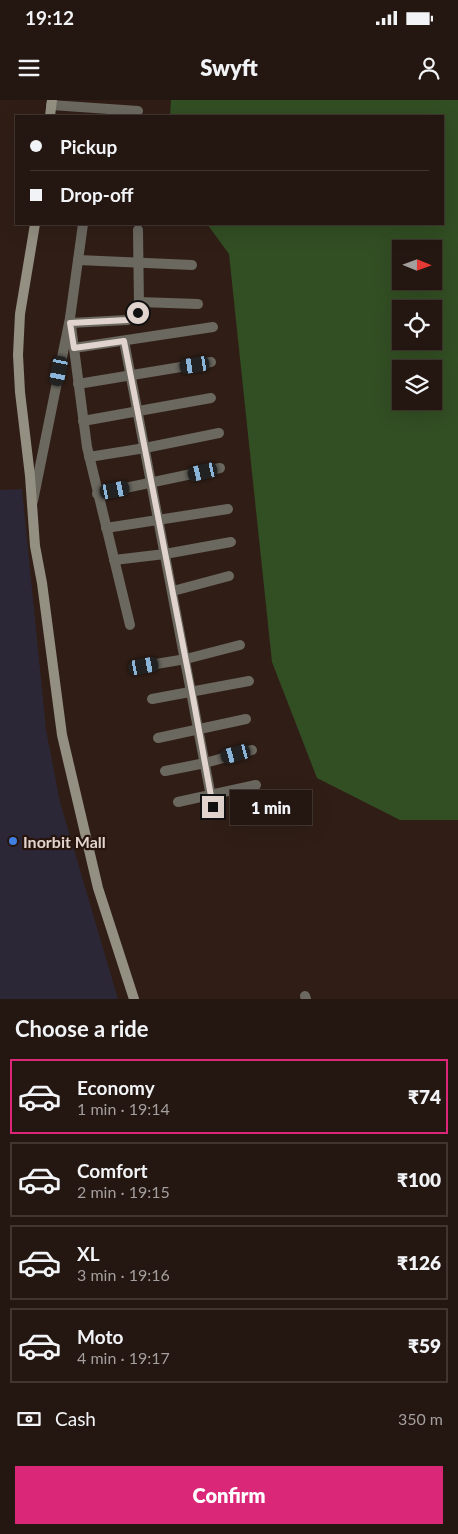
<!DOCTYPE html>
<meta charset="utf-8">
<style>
body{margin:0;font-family:Lato,sans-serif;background:#30231e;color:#f1f3f6;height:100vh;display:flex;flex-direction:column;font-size:19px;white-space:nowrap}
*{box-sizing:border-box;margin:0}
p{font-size:16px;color:#a39f9f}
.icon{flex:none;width:28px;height:28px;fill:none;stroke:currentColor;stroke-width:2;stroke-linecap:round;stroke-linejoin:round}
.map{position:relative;height:899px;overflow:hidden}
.side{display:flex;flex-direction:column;background:#241610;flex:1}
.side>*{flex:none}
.banner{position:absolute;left:15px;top:15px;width:429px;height:110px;border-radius:0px;box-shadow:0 5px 20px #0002,0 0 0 1px #413530;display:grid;align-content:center;height:110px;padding:0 15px;background:#241610}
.needle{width:32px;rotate:91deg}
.tools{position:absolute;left:392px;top:140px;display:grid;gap:10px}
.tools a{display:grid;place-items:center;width:50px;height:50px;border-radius:0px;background:#241610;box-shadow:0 5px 20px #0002,0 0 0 1px #413530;font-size:25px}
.end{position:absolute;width:22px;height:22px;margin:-11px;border:6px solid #e1d4ce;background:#111;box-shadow:0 0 0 2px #111}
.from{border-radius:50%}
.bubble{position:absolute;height:35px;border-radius:0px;background:#241610;box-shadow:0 5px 20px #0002,0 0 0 1px #413530;font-size:16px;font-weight:800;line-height:35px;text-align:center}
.car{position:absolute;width:15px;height:30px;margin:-15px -8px;border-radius:6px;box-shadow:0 0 4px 1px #0007;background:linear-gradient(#222 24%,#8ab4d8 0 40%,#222 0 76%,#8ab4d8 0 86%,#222 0)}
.banner b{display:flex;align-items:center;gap:18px;height:48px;font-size:19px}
.banner b+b{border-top:1px solid #413530}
.banner i{width:12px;height:12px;background:#f1f3f6}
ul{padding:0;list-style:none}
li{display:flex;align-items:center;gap:15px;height:75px;margin:0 10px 8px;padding:0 5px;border:2px solid #413530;border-radius:0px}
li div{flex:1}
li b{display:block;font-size:19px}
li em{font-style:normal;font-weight:800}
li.current{border-color:#db2777}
li>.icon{width:45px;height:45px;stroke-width:1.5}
h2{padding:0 15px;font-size:22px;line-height:60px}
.pay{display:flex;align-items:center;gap:12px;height:55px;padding:0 15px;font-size:19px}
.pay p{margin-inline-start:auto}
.action{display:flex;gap:10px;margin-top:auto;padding:10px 15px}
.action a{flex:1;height:58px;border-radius:0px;background:#db2777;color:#fff;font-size:20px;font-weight:800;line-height:58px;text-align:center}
.status{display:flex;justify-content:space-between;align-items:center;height:35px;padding:0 25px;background:#241610;direction:ltr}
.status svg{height:14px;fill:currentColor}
header{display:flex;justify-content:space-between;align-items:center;height:65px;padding:0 15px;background:#241610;font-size:22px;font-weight:800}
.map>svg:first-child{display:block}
.commercial{fill:#2c2737}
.green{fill:#324e23;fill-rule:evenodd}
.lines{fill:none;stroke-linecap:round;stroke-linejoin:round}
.minor{stroke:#6a685f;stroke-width:10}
.secondary{stroke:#939081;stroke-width:10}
.route{stroke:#e1d4ce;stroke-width:6}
.shop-dot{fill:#3f7fe0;stroke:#26140d;stroke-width:2}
.labels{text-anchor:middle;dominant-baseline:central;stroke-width:4.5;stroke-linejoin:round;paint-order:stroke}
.poi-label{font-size:16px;font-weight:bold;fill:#e1d4ce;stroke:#26140d;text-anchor:start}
</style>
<div class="status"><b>19:12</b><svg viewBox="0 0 49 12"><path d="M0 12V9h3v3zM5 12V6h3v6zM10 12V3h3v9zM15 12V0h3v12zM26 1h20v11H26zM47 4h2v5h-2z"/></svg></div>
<header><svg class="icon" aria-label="menu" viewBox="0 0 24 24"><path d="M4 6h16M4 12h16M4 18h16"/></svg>Swyft<svg class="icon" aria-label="person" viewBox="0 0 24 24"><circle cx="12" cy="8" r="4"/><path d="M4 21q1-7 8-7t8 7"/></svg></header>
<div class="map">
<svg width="458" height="899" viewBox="0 0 458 899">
<rect width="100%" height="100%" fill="#301e16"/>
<path class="commercial" d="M 22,389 L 46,630 L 60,702 L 118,899 L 0,899 L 0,390 Z"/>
<path class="green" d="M 171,0 L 458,0 L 458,720 L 400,720 L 317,678 L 272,562 L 229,154 L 207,124 L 442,124 L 442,16 L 170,16 ZM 401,149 L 434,149 L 434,181 L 401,181 ZM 401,209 L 434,209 L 434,241 L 401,241 ZM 401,269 L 434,269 L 434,301 L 401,301 Z"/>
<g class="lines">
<g class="minor">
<path d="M 51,5 L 138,11"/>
<path d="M 78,160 L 192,165"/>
<path d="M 139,202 L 198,204"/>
<path d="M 70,218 L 87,347 L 130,525"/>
<path d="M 70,223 L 127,220 L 136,217 L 139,206 L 138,130"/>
<path d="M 124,241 L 213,707"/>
<path d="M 74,248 L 213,227"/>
<path d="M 78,284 L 211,262"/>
<path d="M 83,321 L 211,298"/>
<path d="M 89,357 L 145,348 L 219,333"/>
<path d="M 97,394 L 220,368"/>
<path d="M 33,401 L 70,218 L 83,124"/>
<path d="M 106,428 L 228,409"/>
<path d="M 114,460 L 165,454 L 231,442"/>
<path d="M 173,491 L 229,476"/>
<path d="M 144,566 L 186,559 L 240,545"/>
<path d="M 152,599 L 249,581"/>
<path d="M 158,638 L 246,619"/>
<path d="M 165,671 L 205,663 L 252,650"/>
<path d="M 178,702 L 256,685"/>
<path d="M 305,896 L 306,899"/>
</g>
<g class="secondary">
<path d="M 50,16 L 52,0"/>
<path d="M 35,124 L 20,214 L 18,255 L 20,292 L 30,376 L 35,446 L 42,483 L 62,635 L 98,788 L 134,899"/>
</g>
</g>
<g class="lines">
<path class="route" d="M 138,213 L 136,217 L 127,220 L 70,223 L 74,248 L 124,241 L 192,592 L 213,707"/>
</g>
<circle class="shop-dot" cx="13" cy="741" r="5"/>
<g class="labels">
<g class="poi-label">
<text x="23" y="741">Inorbit Mall</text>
</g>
</g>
</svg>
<div class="tools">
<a><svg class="needle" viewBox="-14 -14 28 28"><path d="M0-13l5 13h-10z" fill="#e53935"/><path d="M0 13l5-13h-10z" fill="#a39f9f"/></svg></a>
<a><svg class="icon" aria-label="locate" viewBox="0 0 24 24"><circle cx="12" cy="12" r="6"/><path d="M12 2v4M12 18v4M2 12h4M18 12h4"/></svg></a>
<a><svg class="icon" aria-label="layers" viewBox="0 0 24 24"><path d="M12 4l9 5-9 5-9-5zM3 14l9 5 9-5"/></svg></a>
</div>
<i class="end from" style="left:138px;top:213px"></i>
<i class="end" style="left:213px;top:707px"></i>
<div class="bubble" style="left:230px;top:690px;width:82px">1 min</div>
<i class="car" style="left:195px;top:265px;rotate:261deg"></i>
<i class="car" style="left:59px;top:271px;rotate:191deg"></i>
<i class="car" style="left:203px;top:372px;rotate:257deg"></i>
<i class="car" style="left:115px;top:390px;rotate:79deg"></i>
<i class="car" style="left:144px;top:566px;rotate:80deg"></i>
<i class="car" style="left:236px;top:654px;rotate:255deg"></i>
<div class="banner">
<b><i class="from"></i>Pickup</b>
<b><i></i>Drop-off</b>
</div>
</div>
<section class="side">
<h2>Choose a ride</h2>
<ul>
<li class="current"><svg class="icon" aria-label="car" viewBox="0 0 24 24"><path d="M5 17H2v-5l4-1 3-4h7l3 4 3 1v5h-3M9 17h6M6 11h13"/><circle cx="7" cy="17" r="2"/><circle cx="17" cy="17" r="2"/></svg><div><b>Economy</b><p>1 min · 19:14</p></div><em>₹74</em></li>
<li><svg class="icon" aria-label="car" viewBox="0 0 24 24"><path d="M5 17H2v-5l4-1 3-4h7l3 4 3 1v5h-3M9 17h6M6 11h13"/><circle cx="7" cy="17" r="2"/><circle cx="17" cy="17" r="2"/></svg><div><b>Comfort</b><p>2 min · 19:15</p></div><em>₹100</em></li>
<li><svg class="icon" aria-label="car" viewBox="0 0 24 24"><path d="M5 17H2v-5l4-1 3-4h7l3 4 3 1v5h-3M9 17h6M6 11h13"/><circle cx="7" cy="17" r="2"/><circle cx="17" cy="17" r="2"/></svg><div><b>XL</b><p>3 min · 19:16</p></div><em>₹126</em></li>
<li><svg class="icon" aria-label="car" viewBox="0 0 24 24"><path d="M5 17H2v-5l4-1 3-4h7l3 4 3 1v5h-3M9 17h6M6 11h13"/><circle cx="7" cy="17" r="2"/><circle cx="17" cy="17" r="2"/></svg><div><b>Moto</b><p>4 min · 19:17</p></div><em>₹59</em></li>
</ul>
<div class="pay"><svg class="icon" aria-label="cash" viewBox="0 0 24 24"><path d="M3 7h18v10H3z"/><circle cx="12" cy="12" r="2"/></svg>Cash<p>350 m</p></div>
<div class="action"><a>Confirm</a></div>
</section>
